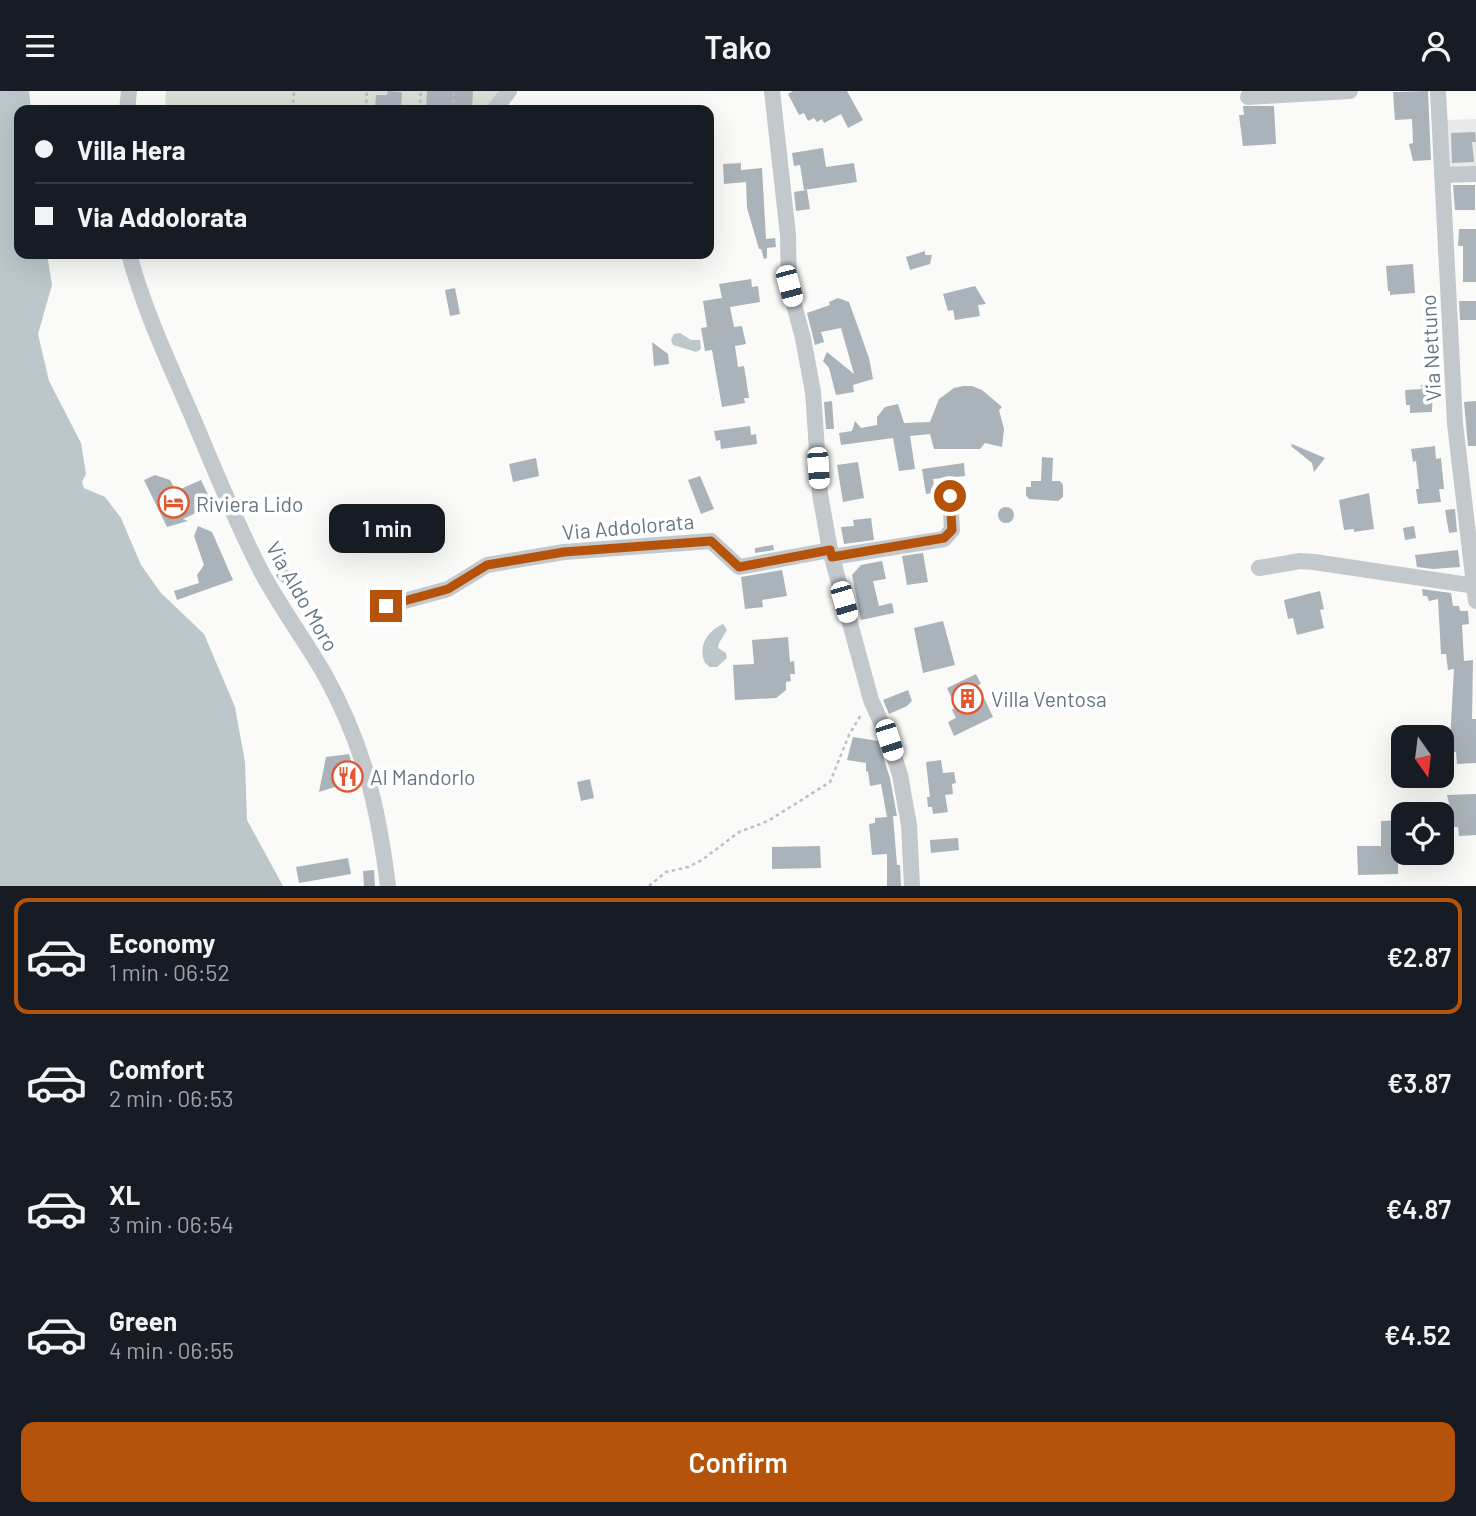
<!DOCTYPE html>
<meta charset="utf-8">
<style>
body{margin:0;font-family:Barlow,sans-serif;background:#20242c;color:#f1f3f6;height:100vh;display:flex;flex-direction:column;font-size:26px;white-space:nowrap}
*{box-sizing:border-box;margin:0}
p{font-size:23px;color:#9ea1a6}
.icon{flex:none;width:38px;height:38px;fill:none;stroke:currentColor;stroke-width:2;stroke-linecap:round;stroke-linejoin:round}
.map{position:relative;height:795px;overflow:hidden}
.panel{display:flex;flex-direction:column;background:#171b24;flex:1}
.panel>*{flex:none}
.top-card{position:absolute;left:14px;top:14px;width:700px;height:154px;border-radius:14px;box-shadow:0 7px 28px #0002;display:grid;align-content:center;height:154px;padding:0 21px;background:#171b24}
.needle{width:46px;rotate:166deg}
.controls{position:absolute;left:1391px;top:634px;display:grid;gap:14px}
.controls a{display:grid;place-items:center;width:63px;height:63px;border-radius:14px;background:#171b24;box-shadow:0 7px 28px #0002;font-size:35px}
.end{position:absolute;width:32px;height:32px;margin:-16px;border:9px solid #b45309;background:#fff;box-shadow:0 0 0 4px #fff}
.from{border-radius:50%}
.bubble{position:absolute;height:49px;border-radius:14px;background:#171b24;box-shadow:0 7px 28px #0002;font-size:23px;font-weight:600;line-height:49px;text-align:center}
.car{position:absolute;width:21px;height:42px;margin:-21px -10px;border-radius:9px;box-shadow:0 0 5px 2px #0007;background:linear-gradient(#fff 24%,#345 0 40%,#fff 0 76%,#345 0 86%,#fff 0)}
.top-card b{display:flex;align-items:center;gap:24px;height:66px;font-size:26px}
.top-card b+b{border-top:2px solid #363941}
.top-card i{width:18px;height:18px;background:#f1f3f6}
ul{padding:12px 0 0;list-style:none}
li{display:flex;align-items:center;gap:21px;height:116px;margin:0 14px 10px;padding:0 7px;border:4px solid transparent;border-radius:14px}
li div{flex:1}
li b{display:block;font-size:26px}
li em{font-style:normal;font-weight:600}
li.selected{border-color:#b45309}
li>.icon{width:63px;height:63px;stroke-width:1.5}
.primary-button{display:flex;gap:14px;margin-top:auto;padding:14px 21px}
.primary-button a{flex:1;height:80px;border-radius:14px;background:#b45309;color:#fff;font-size:28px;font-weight:600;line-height:80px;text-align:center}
header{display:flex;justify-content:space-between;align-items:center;height:91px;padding:0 21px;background:#171b24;font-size:32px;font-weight:600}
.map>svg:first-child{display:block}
.built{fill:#e8e9e9}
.green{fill:#dadfd7}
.water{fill:#bbc7cb}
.building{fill:#aab3b9}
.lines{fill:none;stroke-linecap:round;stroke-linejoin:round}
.path{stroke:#bbbfc2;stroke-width:2.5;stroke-dasharray:3.5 3.5;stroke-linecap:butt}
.minor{stroke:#c3c8cc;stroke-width:16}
.route{stroke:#b45309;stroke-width:9}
.labels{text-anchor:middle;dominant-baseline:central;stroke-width:7;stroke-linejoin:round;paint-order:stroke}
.street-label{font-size:21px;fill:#657683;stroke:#fff}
.poi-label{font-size:21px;fill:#657683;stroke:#fff;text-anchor:start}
</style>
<header><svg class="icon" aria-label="menu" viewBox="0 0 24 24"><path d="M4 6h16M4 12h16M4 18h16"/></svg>Tako<svg class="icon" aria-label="person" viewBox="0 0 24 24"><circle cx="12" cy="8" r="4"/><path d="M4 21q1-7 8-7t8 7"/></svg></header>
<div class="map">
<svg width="1476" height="795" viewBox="0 0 1476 795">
<rect width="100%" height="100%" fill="#fafaf8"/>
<path class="built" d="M 1476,28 L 1476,77 L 1447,78 L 1445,29 Z"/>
<path class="green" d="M 166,0 L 502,0 L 490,19 L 165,19 Z"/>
<g class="water">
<path d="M 0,0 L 29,0 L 31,19 L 19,19 L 19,163 L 47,163 L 52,194 L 38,243 L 49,290 L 81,352 L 86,383 L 82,391 L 84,397 L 105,406 L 121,427 L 141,474 L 161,502 L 204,543 L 235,616 L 245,671 L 247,729 L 283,795 L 0,795 Z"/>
<path d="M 680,242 L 691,249 L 700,249 L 701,258 L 696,261 L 673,254 L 671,249 L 674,243 Z"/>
<path d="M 723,533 L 727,539 L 719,552 L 718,557 L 726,562 L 727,567 L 717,576 L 710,576 L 705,572 C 698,555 707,540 723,533 Z"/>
</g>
<g class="building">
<path d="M 388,0 L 402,1 L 401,19 L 375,17 L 376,4 L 387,4 Z"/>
<path d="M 427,0 L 473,0 L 472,19 L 426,19 Z"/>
<path d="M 793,0 L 847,0 L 863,29 L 848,37 L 841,23 L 824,32 L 822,28 L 817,31 L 814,27 L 808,30 L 804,22 L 799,24 L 788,3 Z"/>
<path d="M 1428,0 L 1431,69 L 1413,70 L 1409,53 L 1413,52 L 1412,28 L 1395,29 L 1393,1 Z"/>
<path d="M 1243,15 L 1274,15 L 1276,53 L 1243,55 L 1239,24 L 1244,24 Z"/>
<path d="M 1475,41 L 1476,51 L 1472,51 L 1474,71 L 1452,72 L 1451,42 Z"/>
<path d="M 823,57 L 826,76 L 854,72 L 857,91 L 804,99 L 800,74 L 794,75 L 792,62 Z"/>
<path d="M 741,72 L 741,79 L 762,77 L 766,148 L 775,147 L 776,156 L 767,157 L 767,167 L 764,168 L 761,158 L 759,158 L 747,117 L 746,91 L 724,93 L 723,73 Z"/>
<path d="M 1453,94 L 1475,94 L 1475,119 L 1455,119 Z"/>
<path d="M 807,99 L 810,118 L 796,120 L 794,101 Z"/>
<path d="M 1459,138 L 1476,138 L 1476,191 L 1463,191 L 1463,155 L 1458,155 Z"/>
<path d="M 925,160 L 925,164 L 932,164 L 930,173 L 910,179 L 906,166 Z"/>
<path d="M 1413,173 L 1415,202 L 1390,204 L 1390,200 L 1388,200 L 1386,175 Z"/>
<path d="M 751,188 L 752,196 L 758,195 L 760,211 L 730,216 L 734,236 L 742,235 L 746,253 L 735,255 L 738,276 L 744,275 L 749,307 L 744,307 L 745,312 L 722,316 L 712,259 L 705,260 L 701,237 L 707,236 L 703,210 L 722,207 L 719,193 Z"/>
<path d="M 975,195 L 986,213 L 978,214 L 980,225 L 955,229 L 953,219 L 948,220 L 943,203 Z"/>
<path d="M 455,197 L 460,223 L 450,225 L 445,199 Z"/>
<path d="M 838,207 L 849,211 L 869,267 L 873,288 L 853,294 L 854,301 L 836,304 L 829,277 L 823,270 L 827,261 L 854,283 L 841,237 L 821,241 L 824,251 L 815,254 L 807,222 L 830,214 L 829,211 Z"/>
<path d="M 1459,210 L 1476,210 L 1476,229 L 1460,229 Z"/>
<path d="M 652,251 L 668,263 L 669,273 L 654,275 Z"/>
<path d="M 1433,293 L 1432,321 L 1410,322 L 1410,314 L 1406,314 L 1405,299 L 1422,298 L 1421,294 Z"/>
<path d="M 963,295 L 972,295 L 982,299 L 1002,316 L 999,319 L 1004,338 L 1002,356 L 985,352 L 980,358 L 934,358 L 930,343 L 910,345 L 915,378 L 899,380 L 893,347 L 841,354 L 839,342 L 852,340 L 855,330 L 861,337 L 877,334 L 877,326 L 885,316 L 898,313 L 904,332 L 930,331 L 939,308 L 954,297 Z"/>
<path d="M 832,310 L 834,338 L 826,338 L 824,311 Z"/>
<path d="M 1476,310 L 1476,355 L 1468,355 L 1464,311 Z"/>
<path d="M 750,335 L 751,344 L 756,343 L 757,353 L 721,358 L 720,349 L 716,350 L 714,340 Z"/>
<path d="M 1292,353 L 1325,367 L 1314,381 L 1312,372 L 1291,355 Z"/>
<path d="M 1435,355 L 1436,368 L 1441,367 L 1444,398 L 1439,398 L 1441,411 L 1418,413 L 1416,398 L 1419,398 L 1416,370 L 1413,371 L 1411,358 Z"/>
<path d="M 1042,366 L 1053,367 L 1052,390 L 1060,390 L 1063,394 L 1063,406 L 1058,410 L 1029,408 L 1026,404 L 1026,396 L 1031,396 L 1031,390 L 1041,390 Z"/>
<path d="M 536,367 L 539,385 L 513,391 L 509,373 Z"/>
<path d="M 858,371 L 864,407 L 843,411 L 837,374 Z"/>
<path d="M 964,372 L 965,385 L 933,388 L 935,402 L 926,403 L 922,378 Z"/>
<path d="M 155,384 L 170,389 L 176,400 L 201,389 L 213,414 L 183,428 L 188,430 L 167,436 L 144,389 Z"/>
<path d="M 700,385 L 714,418 L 701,423 L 688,389 Z"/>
<path d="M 1369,402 L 1374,438 L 1354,441 L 1354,438 L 1344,439 L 1339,409 Z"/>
<circle cx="1006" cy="424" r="8"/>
<path d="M 1455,418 L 1457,441 L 1449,442 L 1445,419 Z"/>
<path d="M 871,427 L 874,449 L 844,453 L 841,436 L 854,435 L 853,429 Z"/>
<path d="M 198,435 L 212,441 L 233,489 L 177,509 L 174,500 L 199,492 L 197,484 L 204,474 L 194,445 Z"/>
<path d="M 1414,435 L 1416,447 L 1405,449 L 1403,437 Z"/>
<path d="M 773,454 L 774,459 L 755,462 L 755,457 Z"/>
<path d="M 1458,459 L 1460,476 L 1433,478 L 1417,476 L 1415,464 Z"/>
<path d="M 923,462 L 928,491 L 907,494 L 902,465 Z"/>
<path d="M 882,470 L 886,488 L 873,490 L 879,515 L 892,512 L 894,522 L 861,529 L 852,484 L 861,474 Z"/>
<path d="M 280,476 L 289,480 L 283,492 L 276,485 Z"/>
<path d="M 782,479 L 787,505 L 762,509 L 763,516 L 745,518 L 741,486 Z"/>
<path d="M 1422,498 L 1451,502 L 1453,515 L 1459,515 L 1460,520 L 1468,520 L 1469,533 L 1462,534 L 1464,570 L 1473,569 L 1472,628 L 1476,628 L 1476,672 L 1457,673 L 1456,661 L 1442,663 L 1442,650 L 1450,650 L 1454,578 L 1448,579 L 1446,563 L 1441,563 L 1438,508 L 1429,510 L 1427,505 L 1423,505 Z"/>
<path d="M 1320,500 L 1324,518 L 1320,519 L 1324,537 L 1297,544 L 1293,527 L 1288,528 L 1284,509 Z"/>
<path d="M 943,530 L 955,574 L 923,582 L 914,537 Z"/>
<path d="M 788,546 L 790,571 L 794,570 L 795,583 L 790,583 L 791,590 L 786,591 L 786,599 L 776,607 L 735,609 L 733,574 L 754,573 L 752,549 Z"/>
<path d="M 976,583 L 981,593 L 978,594 L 993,626 L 954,645 L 948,631 L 956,627 L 952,619 L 956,616 L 947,597 Z"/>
<path d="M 908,599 L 912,610 L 907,615 L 889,623 L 883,609 Z"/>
<path d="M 853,646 L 878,650 L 879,653 L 890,687 L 897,725 L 893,725 L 897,774 L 900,774 L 901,795 L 887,795 L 887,763 L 872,764 L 869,733 L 875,732 L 875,727 L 887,726 L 881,693 L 870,695 L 868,680 L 866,681 L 866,672 L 847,669 Z"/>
<path d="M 349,663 L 357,689 L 319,701 L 326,666 Z"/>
<path d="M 941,669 L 943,682 L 954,681 L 956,692 L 952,693 L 953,703 L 945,704 L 948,721 L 933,723 L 932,716 L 928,716 L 927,706 L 930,706 L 926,671 Z"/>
<path d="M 590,688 L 594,707 L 581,710 L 577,691 Z"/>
<path d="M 1476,703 L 1476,744 L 1459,745 L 1458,736 L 1452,736 L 1451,721 L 1447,704 Z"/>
<path d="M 1404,729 L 1404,747 L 1398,747 L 1398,783 L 1358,784 L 1357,755 L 1381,755 L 1381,730 Z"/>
<path d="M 958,747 L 959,759 L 931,762 L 930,749 Z"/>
<path d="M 820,755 L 821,777 L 772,778 L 772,756 Z"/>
<path d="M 348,767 L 351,783 L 299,792 L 296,776 Z"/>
<path d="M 374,779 L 375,795 L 364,795 L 363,780 Z"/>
</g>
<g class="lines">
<g class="path">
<path d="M 293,19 L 294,0"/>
<path d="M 366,19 L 367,0"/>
<path d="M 420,19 L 421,0"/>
<path d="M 453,19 L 454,0"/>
<path d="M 649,795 L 666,781 L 688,776 L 702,769 L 739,741 L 768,730 L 830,691 L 849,644 L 861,624"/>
</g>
<g class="minor">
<path d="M 772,0 L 788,144 L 789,195 L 803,247 L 813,301 L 820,403 L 830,459 L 871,609 L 889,649 L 900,684 L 909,734 L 912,795"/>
<path d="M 1438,0 L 1455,333 L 1476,510"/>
<path d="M 1248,6 L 1350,0"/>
<path d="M 127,19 L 129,0"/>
<path d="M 494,19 L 509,0"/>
<path d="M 1442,84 L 1476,83"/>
<path d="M 129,163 C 144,219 169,272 192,325 C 214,377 235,430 261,480 C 280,516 305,549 325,584 C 364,655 378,715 388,795"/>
<path d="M 832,466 L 944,448 L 952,439 L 950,405"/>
<path d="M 1259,477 L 1300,470 L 1314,471 L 1476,495"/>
<path d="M 386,515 L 448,498 L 487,474 L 564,461 L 711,450 L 739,476 L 830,459"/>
</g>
</g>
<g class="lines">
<path class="route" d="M 386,515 L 448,498 L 487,474 L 564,461 L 711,450 L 739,476 L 830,459 L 832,466 L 944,447 L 952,439 L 950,405"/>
</g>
<defs>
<symbol id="hotel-ring" viewBox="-11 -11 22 22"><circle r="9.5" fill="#fff" stroke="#e4572e" stroke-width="1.5"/><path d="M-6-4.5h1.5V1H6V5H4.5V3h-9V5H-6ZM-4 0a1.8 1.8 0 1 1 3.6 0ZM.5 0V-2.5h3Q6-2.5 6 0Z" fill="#e4572e"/></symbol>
<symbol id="building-ring" viewBox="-11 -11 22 22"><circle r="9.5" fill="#fff" stroke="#e4572e" stroke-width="1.5"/><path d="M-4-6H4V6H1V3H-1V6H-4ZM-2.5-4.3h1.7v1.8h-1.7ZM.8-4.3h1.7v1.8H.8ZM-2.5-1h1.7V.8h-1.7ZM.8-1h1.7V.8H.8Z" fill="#e4572e"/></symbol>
<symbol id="restaurant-ring" viewBox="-11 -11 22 22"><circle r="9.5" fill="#fff" stroke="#e4572e" stroke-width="1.5"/><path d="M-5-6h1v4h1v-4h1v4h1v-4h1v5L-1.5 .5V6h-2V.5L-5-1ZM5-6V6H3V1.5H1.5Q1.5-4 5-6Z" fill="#e4572e"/></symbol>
</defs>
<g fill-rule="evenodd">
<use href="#hotel-ring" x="156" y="394" width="35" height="35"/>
<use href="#building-ring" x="950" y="590" width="35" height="35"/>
<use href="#restaurant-ring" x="330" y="668" width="35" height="35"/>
</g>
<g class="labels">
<g class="street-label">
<text transform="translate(1430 257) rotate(-93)">Via Nettuno</text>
<text transform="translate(628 435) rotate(-5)">Via Addolorata</text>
<text transform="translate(303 505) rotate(60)">Via Aldo Moro</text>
</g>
<g class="poi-label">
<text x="196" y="412">Riviera Lido</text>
<text x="991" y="607">Villa Ventosa</text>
<text x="370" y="685">Al Mandorlo</text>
</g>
</g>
</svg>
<div class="controls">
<a><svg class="needle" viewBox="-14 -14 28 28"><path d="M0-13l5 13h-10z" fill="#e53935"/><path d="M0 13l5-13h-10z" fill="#9ea1a6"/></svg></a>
<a><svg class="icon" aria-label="locate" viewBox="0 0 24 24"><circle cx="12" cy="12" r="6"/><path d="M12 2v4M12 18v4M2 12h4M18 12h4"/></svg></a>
</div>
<i class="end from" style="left:950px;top:405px"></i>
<i class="end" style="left:386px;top:515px"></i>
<div class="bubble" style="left:329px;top:413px;width:116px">1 min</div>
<i class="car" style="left:789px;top:195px;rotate:165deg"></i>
<i class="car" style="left:818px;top:377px;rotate:176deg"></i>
<i class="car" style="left:844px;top:511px;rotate:164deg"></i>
<i class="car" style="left:889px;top:649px;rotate:162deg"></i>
<div class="top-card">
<b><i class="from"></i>Villa Hera</b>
<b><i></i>Via Addolorata</b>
</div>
</div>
<section class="panel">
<ul>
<li class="selected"><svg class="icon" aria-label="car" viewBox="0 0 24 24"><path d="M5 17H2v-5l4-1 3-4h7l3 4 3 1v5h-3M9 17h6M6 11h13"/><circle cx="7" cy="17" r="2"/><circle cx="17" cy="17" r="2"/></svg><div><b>Economy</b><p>1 min · 06:52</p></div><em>€2.87</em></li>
<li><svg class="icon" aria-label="car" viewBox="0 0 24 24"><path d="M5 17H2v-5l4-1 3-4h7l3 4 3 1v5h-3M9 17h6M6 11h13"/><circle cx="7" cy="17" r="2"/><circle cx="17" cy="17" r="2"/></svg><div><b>Comfort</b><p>2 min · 06:53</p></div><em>€3.87</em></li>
<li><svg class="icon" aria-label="car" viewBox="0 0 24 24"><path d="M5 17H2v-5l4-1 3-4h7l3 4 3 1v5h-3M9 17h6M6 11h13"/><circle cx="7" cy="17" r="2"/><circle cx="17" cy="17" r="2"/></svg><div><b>XL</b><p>3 min · 06:54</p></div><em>€4.87</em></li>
<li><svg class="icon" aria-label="car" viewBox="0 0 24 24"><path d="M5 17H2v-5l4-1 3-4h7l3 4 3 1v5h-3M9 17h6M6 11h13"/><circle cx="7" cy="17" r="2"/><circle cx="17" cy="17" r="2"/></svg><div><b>Green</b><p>4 min · 06:55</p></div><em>€4.52</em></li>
</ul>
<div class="primary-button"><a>Confirm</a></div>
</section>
